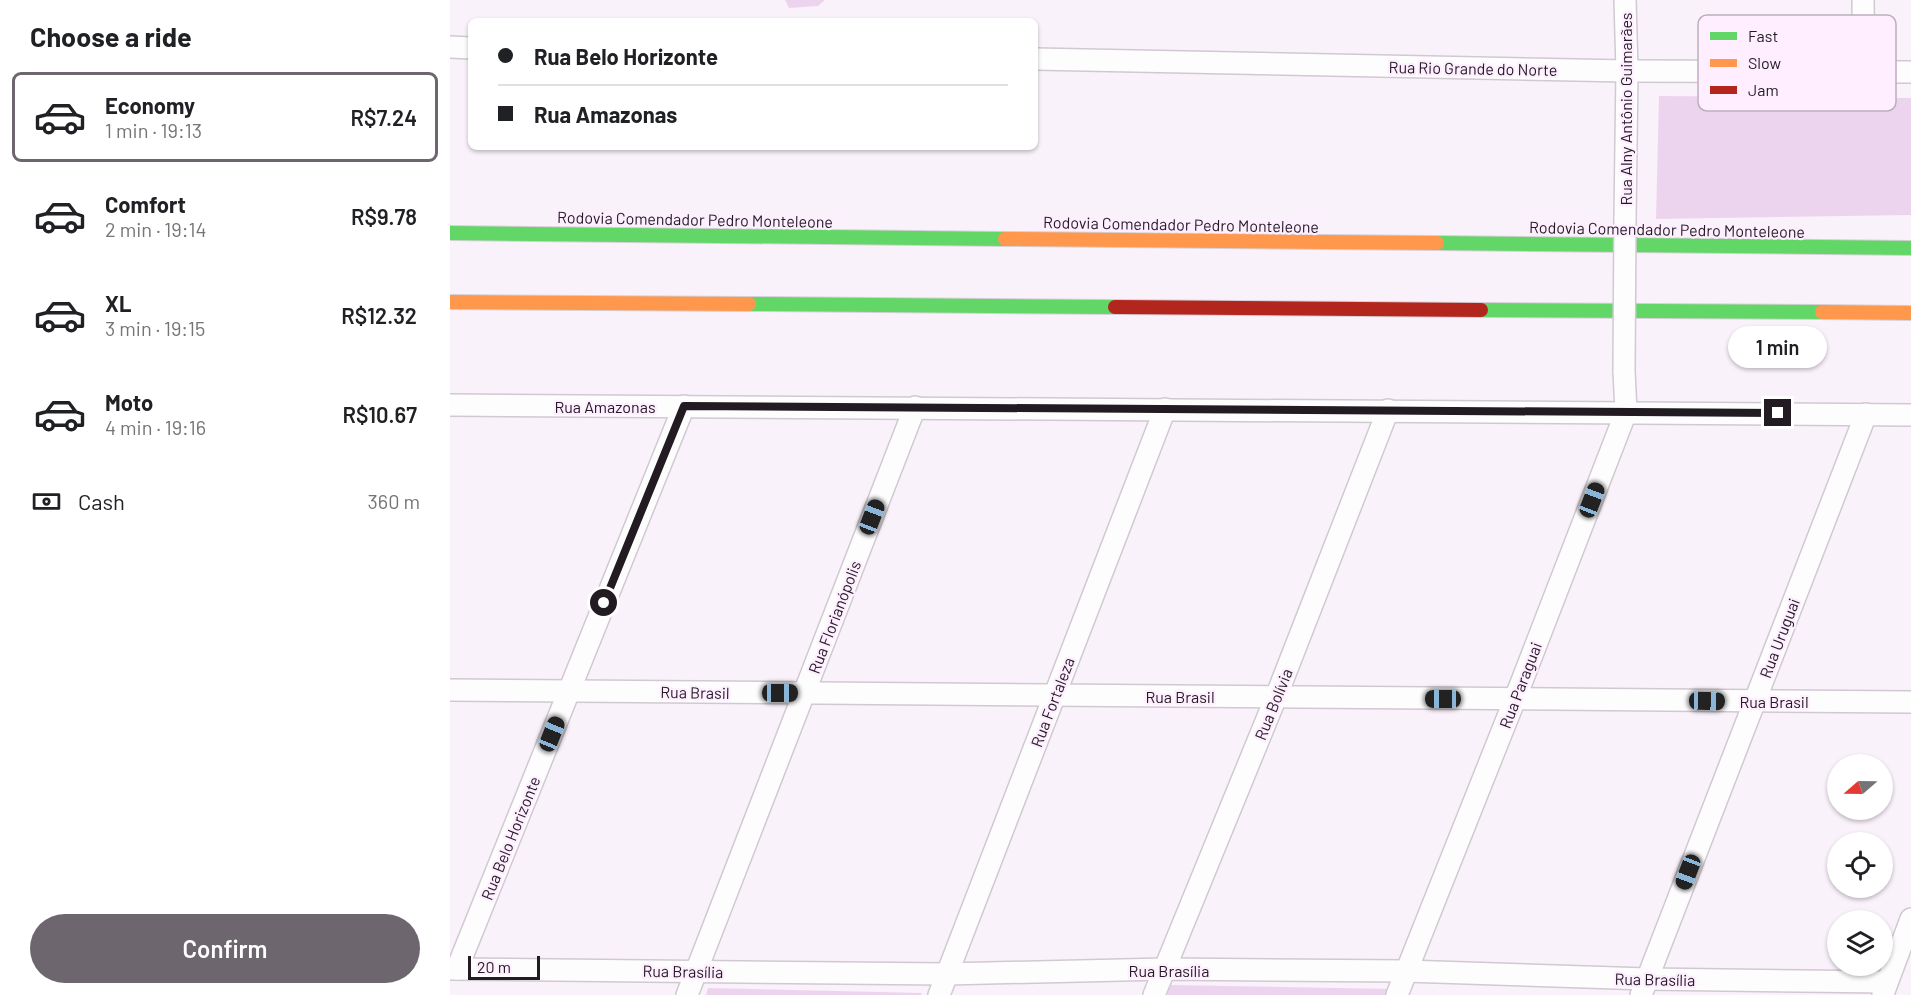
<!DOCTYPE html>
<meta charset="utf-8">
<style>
body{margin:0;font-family:Barlow,sans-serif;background:#f2f2f2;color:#202124;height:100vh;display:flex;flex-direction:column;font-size:22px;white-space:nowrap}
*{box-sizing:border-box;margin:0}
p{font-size:20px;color:#757577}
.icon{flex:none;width:33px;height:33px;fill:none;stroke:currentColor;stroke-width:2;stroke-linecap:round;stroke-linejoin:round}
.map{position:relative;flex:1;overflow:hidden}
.panel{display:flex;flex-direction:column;background:#fff;width:450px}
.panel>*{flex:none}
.banner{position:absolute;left:18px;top:18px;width:570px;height:132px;border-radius:9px;box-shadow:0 2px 4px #0004;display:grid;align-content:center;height:132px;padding:0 30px;background:#fff}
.needle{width:39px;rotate:250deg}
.buttons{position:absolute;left:1377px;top:754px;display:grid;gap:12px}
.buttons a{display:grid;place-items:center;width:66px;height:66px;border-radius:50%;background:#fff;box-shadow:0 2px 4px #0004;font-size:30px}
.scale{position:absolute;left:18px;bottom:15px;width:72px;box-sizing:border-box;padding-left:6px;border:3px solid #221b22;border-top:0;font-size:16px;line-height:21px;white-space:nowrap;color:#221b22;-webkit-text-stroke:4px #feeeff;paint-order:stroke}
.end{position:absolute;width:27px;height:27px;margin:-14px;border:8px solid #221b22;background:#fff;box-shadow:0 0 0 3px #fff}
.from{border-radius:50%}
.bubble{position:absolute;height:42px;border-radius:21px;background:#fff;box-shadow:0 2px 4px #0004;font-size:20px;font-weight:600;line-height:42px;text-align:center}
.car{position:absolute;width:18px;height:36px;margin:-18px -9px;border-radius:8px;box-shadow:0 0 4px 2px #0007;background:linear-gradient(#222 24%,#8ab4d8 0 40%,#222 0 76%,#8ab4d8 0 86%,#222 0)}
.banner b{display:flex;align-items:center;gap:21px;height:57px;font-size:22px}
.banner b+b{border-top:2px solid #e0e0e0}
.banner i{width:15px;height:15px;background:#202124}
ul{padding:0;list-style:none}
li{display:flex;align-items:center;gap:18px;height:90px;margin:0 12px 9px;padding:0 18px;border:3px solid transparent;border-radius:9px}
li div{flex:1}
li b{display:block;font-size:22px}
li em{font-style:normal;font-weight:600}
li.current{border-color:#6e666e}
li>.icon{width:54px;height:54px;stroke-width:1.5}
h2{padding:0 30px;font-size:27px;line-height:72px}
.pay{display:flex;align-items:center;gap:15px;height:66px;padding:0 30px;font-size:22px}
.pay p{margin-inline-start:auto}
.cta{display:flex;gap:12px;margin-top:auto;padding:12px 30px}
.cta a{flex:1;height:69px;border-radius:36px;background:#6e666e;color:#fff;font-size:24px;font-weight:600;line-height:69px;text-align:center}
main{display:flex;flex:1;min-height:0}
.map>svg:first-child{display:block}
.green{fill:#edd4ee}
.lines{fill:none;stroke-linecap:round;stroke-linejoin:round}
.street-casing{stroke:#d1c9d1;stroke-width:24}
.fast-casing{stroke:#d6d1d6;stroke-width:16}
.slow-casing{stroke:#d6d1d6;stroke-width:16}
.jam-casing{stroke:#d6d1d6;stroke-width:16}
.street{stroke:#fefdfe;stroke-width:21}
.fast{stroke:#63d668;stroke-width:14}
.slow{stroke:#ff974d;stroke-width:14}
.jam{stroke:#b3261e;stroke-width:14}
.street-bridge-casing{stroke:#d1c9d1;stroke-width:24;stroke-linecap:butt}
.street-bridge{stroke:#fefdfe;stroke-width:21}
.route{stroke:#221b22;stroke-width:8}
.labels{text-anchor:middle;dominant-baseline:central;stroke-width:4.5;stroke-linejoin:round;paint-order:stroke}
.street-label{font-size:16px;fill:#221b22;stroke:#feeeff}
.key{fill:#feeeff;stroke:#bcafbd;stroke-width:1.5}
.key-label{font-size:16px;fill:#221b22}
</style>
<main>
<section class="panel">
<h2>Choose a ride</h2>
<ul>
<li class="current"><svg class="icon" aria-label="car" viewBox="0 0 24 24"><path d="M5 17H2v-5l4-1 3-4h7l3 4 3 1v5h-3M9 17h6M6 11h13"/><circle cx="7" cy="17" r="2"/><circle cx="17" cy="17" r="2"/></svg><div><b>Economy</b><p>1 min · 19:13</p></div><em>R$7.24</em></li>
<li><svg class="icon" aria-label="car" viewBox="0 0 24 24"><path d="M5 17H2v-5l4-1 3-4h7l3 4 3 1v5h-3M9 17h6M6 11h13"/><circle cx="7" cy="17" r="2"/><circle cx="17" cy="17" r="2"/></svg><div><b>Comfort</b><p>2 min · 19:14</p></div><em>R$9.78</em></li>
<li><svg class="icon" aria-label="car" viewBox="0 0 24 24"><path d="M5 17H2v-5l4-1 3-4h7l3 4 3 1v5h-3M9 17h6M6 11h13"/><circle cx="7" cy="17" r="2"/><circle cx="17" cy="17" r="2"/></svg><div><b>XL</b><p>3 min · 19:15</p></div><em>R$12.32</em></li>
<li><svg class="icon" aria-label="car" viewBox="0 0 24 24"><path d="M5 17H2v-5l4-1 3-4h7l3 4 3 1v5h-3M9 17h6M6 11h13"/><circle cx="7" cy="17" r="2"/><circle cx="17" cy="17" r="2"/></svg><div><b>Moto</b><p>4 min · 19:16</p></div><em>R$10.67</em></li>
</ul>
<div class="pay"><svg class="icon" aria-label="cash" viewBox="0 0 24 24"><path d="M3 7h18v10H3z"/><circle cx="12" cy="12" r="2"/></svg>Cash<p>360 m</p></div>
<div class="cta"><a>Confirm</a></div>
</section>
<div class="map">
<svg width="1461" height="995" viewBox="0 0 1461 995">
<rect width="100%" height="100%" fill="#faf2fb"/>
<g class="green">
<path d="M 335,0 L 375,0 L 368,6 L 339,8 Z"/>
<path d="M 1209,96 L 1461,98 L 1461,215 L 1206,219 Z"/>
<path d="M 721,985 L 945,989 L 942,995 L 717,995 Z"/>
<path d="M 258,988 L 472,993 L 471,995 L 256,995 Z"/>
</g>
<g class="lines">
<defs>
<g id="street">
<path d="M 1413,0 L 1414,72"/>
<path d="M 0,47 L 21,48"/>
<path d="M 585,59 L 1177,71 L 1461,72"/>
<path d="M 1175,218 L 1177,71 L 1175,0"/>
<path d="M 0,405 L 1461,415"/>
<path d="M 0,690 L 1461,702"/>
<path d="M 0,969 L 497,974 L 714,969 L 956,971 L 1197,979 L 1437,982"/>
<path d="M 7,969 L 234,406"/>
<path d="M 1433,994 L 1461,919"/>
<path d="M 237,995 L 465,407"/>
<path d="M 489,995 L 715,409"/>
<path d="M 704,995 L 826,697 L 938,410"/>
<path d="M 947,995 L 1065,699 L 1176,412 L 1174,371"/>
<path d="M 1191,995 L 1416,414"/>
</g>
<g id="fast">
<path d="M 0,233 L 555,239"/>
<path d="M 987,243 L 1461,248"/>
<path d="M 299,304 L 665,307"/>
<path d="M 1031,310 L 1372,312"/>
</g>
<g id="slow">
<path d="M 555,239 L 987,243"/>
<path d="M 0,302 L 299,304"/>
<path d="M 1372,312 L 1461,313"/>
</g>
<path id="jam" d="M 665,307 L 1031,310"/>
</defs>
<use href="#street" class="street-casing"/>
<use href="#fast" class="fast-casing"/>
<use href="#slow" class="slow-casing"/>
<use href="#jam" class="jam-casing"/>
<use href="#street" class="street"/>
<use href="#fast" class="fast"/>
<use href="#slow" class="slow"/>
<use href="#jam" class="jam"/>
<defs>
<path id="street-bridge" d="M 1174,371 L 1175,218"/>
</defs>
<use href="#street-bridge" class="street-bridge-casing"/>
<use href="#street-bridge" class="street-bridge"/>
</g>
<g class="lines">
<path class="route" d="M 154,603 L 234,406 L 1328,413"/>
</g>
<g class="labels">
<g class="street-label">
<text transform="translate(1023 68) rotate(1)">Rua Rio Grande do Norte</text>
<text transform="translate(1175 109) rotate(-90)">Rua Alny Antônio Guimarães</text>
<text transform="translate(245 219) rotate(1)">Rodovia Comendador Pedro Monteleone</text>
<text transform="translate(731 224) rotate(1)">Rodovia Comendador Pedro Monteleone</text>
<text transform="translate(1217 229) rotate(1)">Rodovia Comendador Pedro Monteleone</text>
<text x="155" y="406">Rua Amazonas</text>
<text transform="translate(384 617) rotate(-69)">Rua Florianópolis</text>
<text transform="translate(1329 638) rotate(-69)">Rua Uruguai</text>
<text transform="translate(1070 685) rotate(-69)">Rua Paraguai</text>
<text transform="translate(245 692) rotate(1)">Rua Brasil</text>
<text x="730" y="696">Rua Brasil</text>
<text x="1324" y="701">Rua Brasil</text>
<text transform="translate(602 702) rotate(-69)">Rua Fortaleza</text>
<text transform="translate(823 704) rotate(-68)">Rua Bolívia</text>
<text transform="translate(60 838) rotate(-68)">Rua Belo Horizonte</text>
<text x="719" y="970">Rua Brasília</text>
<text transform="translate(233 971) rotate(1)">Rua Brasília</text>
<text transform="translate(1205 979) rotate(1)">Rua Brasília</text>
</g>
</g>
<rect x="1248" y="15" width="198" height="96" rx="9" class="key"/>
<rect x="1260" y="32" width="27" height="8" fill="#63d668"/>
<rect x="1260" y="59" width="27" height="8" fill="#ff974d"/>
<rect x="1260" y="86" width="27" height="8" fill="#b3261e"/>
<g class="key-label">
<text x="1298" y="42">Fast</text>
<text x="1298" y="69">Slow</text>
<text x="1298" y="96">Jam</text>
</g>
</svg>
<div class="buttons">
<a><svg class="needle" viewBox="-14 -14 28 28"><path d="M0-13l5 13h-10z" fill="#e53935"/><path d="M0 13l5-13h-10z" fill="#757577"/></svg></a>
<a><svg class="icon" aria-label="locate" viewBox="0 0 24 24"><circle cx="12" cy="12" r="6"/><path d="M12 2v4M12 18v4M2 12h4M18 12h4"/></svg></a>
<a><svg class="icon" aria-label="layers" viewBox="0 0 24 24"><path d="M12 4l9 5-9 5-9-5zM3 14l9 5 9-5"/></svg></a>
</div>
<div class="scale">20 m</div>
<i class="end from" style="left:154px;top:603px"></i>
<i class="end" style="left:1328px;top:413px"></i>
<div class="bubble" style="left:1278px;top:326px;width:99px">1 min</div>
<i class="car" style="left:1142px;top:500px;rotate:21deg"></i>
<i class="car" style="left:422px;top:517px;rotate:21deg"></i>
<i class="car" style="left:330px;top:693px;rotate:90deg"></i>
<i class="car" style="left:993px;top:699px;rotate:270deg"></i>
<i class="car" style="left:1257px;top:701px;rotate:91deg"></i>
<i class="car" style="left:102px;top:734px;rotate:22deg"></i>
<i class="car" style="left:1238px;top:872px;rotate:201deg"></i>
<div class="banner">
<b><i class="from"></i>Rua Belo Horizonte</b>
<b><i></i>Rua Amazonas</b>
</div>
</div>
</main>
